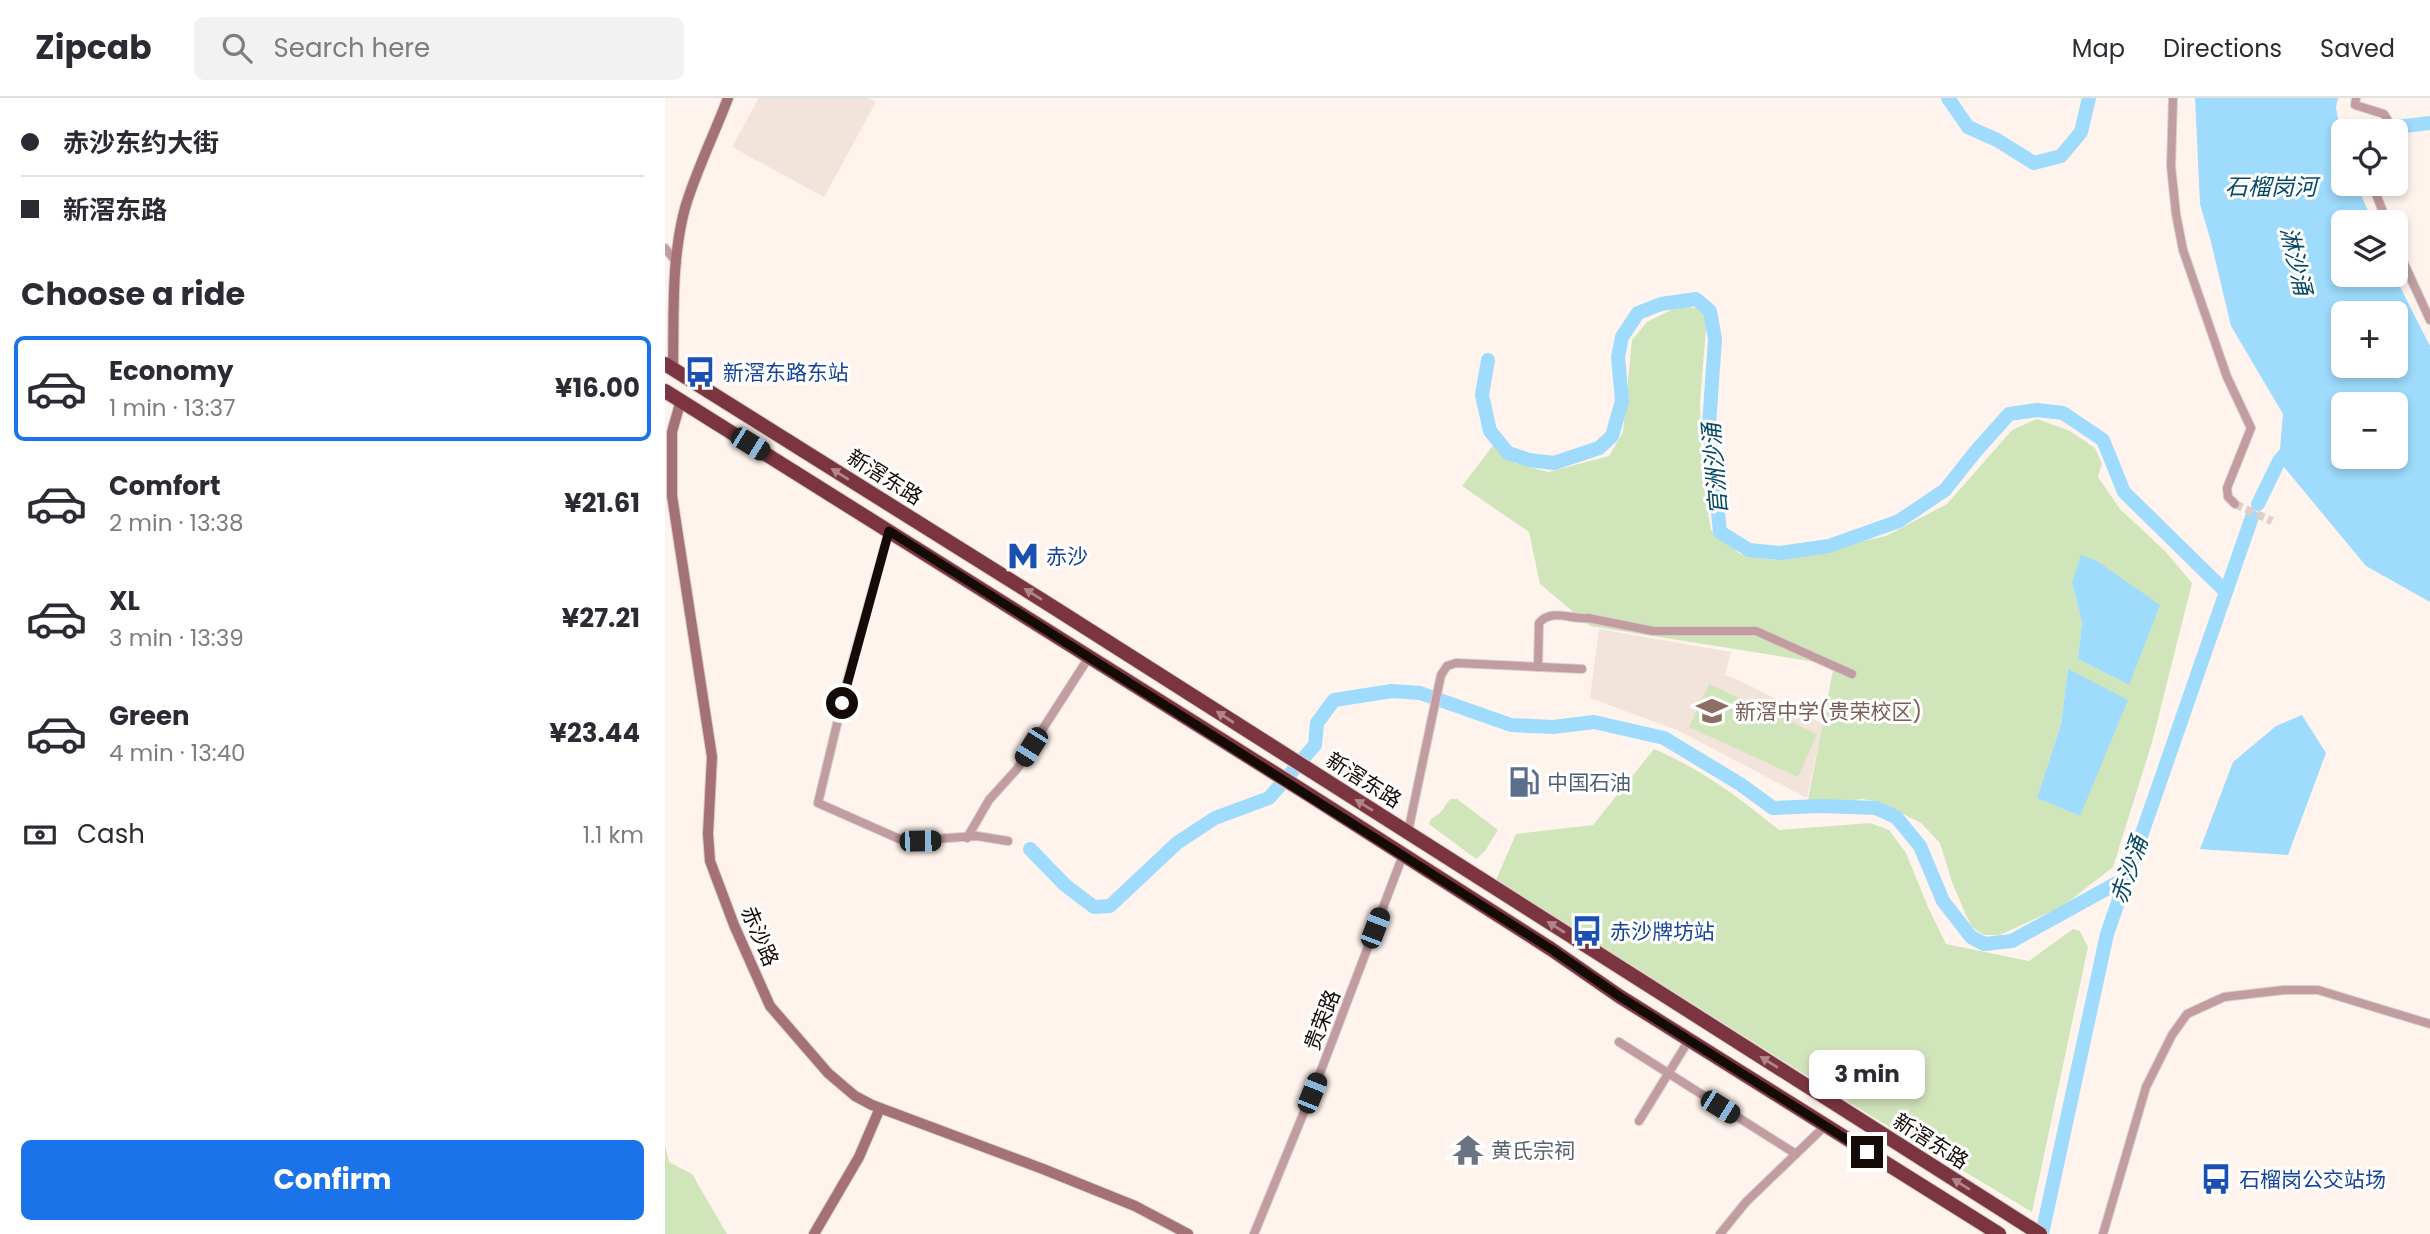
<!DOCTYPE html>
<meta charset="utf-8">
<style>
body{margin:0;font-family:Poppins,"Noto Sans SC",sans-serif;background:#f2f2f3;color:#2b2b33;height:100vh;display:flex;flex-direction:column;font-size:26px;white-space:nowrap}
*{box-sizing:border-box;margin:0}
p{font-size:23px;color:#7c7c81}
.icon{flex:none;width:38px;height:38px;fill:none;stroke:currentColor;stroke-width:2;stroke-linecap:round;stroke-linejoin:round}
.map{position:relative;flex:1;overflow:hidden}
.side{display:flex;flex-direction:column;background:#fff;width:665px}
.side>*{flex:none}
.banner{display:grid;align-content:center;height:154px;padding:0 21px;background:#fff}
.tools{position:absolute;left:1666px;top:21px;display:grid;gap:14px}
.tools a{display:grid;place-items:center;width:77px;height:77px;border-radius:10px;background:#fff;box-shadow:0 4px 10px #0003;font-size:35px}
.end{position:absolute;width:32px;height:32px;margin:-16px;border:9px solid #140b06;background:#fff;box-shadow:0 0 0 4px #fff}
.from{border-radius:50%}
.bubble{position:absolute;height:49px;border-radius:10px;background:#fff;box-shadow:0 4px 10px #0003;font-size:23px;font-weight:700;line-height:49px;text-align:center}
.car{position:absolute;width:21px;height:42px;margin:-21px -10px;border-radius:9px;box-shadow:0 0 5px 2px #0007;background:linear-gradient(#222 24%,#8ab4d8 0 40%,#222 0 76%,#8ab4d8 0 86%,#222 0)}
.banner b{display:flex;align-items:center;gap:24px;height:66px;font-size:26px}
.banner b+b{border-top:2px solid #e1e1e2}
.banner i{width:18px;height:18px;background:#2b2b33}
ul{padding:0;list-style:none}
li{display:flex;align-items:center;gap:21px;height:105px;margin:0 14px 10px;padding:0 7px;border:4px solid transparent;border-radius:10px}
li div{flex:1}
li b{display:block;font-size:26px}
li em{font-style:normal;font-weight:700}
li.active{border-color:#1a73e8}
li>.icon{width:63px;height:63px;stroke-width:1.5}
h2{padding:0 21px;font-size:32px;line-height:84px}
.pay{display:flex;align-items:center;gap:18px;height:77px;padding:0 21px;font-size:26px}
.pay p{margin-inline-start:auto}
.cta{display:flex;gap:14px;margin-top:auto;padding:14px 21px}
.cta a{flex:1;height:80px;border-radius:10px;background:#1a73e8;color:#fff;font-size:28px;font-weight:700;line-height:80px;text-align:center}
header{display:flex;align-items:center;gap:42px;box-sizing:border-box;height:98px;padding:0 35px;background:#fff;border-bottom:2px solid #e1e1e2}
header strong{font-size:33px}
nav{display:flex;gap:38px;margin-inline-start:auto;font-size:24px}
.search{width:490px;height:63px;background:#f2f2f3;display:flex;align-items:center;gap:18px;box-sizing:border-box;padding:0 24px;border-radius:10px;color:#7c7c81;font-size:26px}
main{display:flex;flex:1;min-height:0}
.map>svg:first-child{display:block}
.built{fill:#f2e3db}
.green{fill:#d1e5bb;fill-rule:evenodd}
.water{fill:#9edbfd;fill-rule:evenodd}
.lines{fill:none;stroke-linecap:round;stroke-linejoin:round}
.river{stroke:#9edbfd;stroke-width:14}
.street-tunnel{stroke:#dcd1ca;stroke-width:8;stroke-dasharray:8 4;stroke-linecap:butt}
.street-casing{stroke:#d9cfc8;stroke-width:10}
.secondary-casing{stroke:#d9cfc8;stroke-width:12}
.highway-casing{stroke:#d9cfc8;stroke-width:16}
.street{stroke:#c19ca0;stroke-width:8}
.secondary{stroke:#a47176;stroke-width:10}
.highway{stroke:#7b3540;stroke-width:14}
.oneway{fill:#b0868c}
.route{stroke:#140b06;stroke-width:9}
.labels{text-anchor:middle;dominant-baseline:central;stroke-width:6;stroke-linejoin:round;paint-order:stroke}
.transit-label{font-size:21px;fill:#164399;stroke:#fff;text-anchor:start}
.street-label{font-size:21px;fill:#140b06;stroke:#fff}
.education-label{font-size:21px;fill:#785e54;stroke:#fff;text-anchor:start}
.service-label{font-size:21px;fill:#4e5e75;stroke:#fff;text-anchor:start}
.worship-label{font-size:21px;fill:#5b616d;stroke:#fff;text-anchor:start}
.water-label{font-size:23px;font-style:italic;fill:#074965;stroke:#fff}
</style>
<header>
<strong>Zipcab</strong>
<div class="search"><svg class="icon" aria-label="search" viewBox="0 0 24 24"><circle cx="10" cy="10" r="6"/><path d="M15 15l6 6"/></svg>Search here</div>
<nav><a>Map</a><a>Directions</a><a>Saved</a></nav>
</header>
<main>
<section class="side">
<div class="banner">
<b><i class="from"></i>赤沙东约大街</b>
<b><i></i>新滘东路</b>
</div>
<h2>Choose a ride</h2>
<ul>
<li class="active"><svg class="icon" aria-label="car" viewBox="0 0 24 24"><path d="M5 17H2v-5l4-1 3-4h7l3 4 3 1v5h-3M9 17h6M6 11h13"/><circle cx="7" cy="17" r="2"/><circle cx="17" cy="17" r="2"/></svg><div><b>Economy</b><p>1 min · 13:37</p></div><em>¥16.00</em></li>
<li><svg class="icon" aria-label="car" viewBox="0 0 24 24"><path d="M5 17H2v-5l4-1 3-4h7l3 4 3 1v5h-3M9 17h6M6 11h13"/><circle cx="7" cy="17" r="2"/><circle cx="17" cy="17" r="2"/></svg><div><b>Comfort</b><p>2 min · 13:38</p></div><em>¥21.61</em></li>
<li><svg class="icon" aria-label="car" viewBox="0 0 24 24"><path d="M5 17H2v-5l4-1 3-4h7l3 4 3 1v5h-3M9 17h6M6 11h13"/><circle cx="7" cy="17" r="2"/><circle cx="17" cy="17" r="2"/></svg><div><b>XL</b><p>3 min · 13:39</p></div><em>¥27.21</em></li>
<li><svg class="icon" aria-label="car" viewBox="0 0 24 24"><path d="M5 17H2v-5l4-1 3-4h7l3 4 3 1v5h-3M9 17h6M6 11h13"/><circle cx="7" cy="17" r="2"/><circle cx="17" cy="17" r="2"/></svg><div><b>Green</b><p>4 min · 13:40</p></div><em>¥23.44</em></li>
</ul>
<div class="pay"><svg class="icon" aria-label="cash" viewBox="0 0 24 24"><path d="M3 7h18v10H3z"/><circle cx="12" cy="12" r="2"/></svg>Cash<p>1.1 km</p></div>
<div class="cta"><a>Confirm</a></div>
</section>
<div class="map">
<svg width="1765" height="1136" viewBox="0 0 1765 1136">
<rect width="100%" height="100%" fill="#fff4ed"/>
<g class="built">
<path d="M 94,0 L 203,0 L 211,4 L 159,99 L 67,49 Z"/>
<path d="M 934,531 L 1066,554 L 1060,577 L 1084,587 L 1158,626 L 1142,700 L 1012,632 L 925,600 Z"/>
</g>
<g class="green">
<path d="M 1024,209 L 1036,211 L 1042,219 L 1035,304 L 1037,378 L 1046,432 L 1075,456 L 1111,462 L 1221,438 L 1282,406 L 1347,332 L 1372,321 L 1405,333 L 1430,350 L 1437,365 L 1433,379 L 1455,411 L 1501,454 L 1527,485 L 1486,648 L 1448,769 L 1398,808 L 1335,837 L 1318,837 L 1307,829 L 1301,817 L 1287,784 L 1275,745 L 1256,725 L 1214,704 L 1197,701 L 1156,706 L 1143,702 L 1169,567 L 925,528 L 875,486 L 864,434 L 797,388 L 830,345 L 849,365 L 883,374 L 944,358 L 958,334 L 967,242 L 982,224 L 1008,211 ZM 1407,484 L 1464,587 L 1413,561 L 1417,524 ZM 1403,571 L 1415,718 L 1372,700 L 1396,626 Z"/>
<path d="M 1044,586 L 1152,636 L 1133,679 L 1024,629 Z"/>
<path d="M 989,651 C 1038,672 1073,699 1114,732 L 1205,725 L 1224,732 L 1241,755 L 1263,809 L 1281,846 L 1364,863 L 1408,831 L 1415,833 L 1423,849 L 1367,1114 L 1203,1016 L 831,782 L 851,736 L 928,727 Z"/>
<path d="M 785,701 L 792,701 L 833,732 L 820,753 L 811,761 L 764,726 L 765,722 L 776,714 Z"/>
<path d="M 0,1047 L 4,1064 L 27,1076 L 62,1136 L 0,1136 Z"/>
</g>
<g class="water">
<path d="M 1530,0 L 1673,0 L 1671,9 L 1678,54 L 1678,86 L 1691,86 L 1708,124 L 1678,124 L 1678,177 L 1729,177 L 1765,248 L 1765,504 L 1701,468 L 1614,363 L 1618,316 L 1566,228 L 1546,144 L 1535,106 ZM 1678,215 L 1731,215 L 1731,268 L 1678,268 ZM 1678,306 L 1731,306 L 1731,359 L 1678,359 Z"/>
<path d="M 1416,457 L 1432,463 L 1495,507 L 1464,587 L 1413,561 L 1417,524 L 1407,484 Z"/>
<path d="M 1403,571 L 1463,602 L 1415,718 L 1372,700 L 1396,626 Z"/>
<path d="M 1637,617 L 1661,655 L 1623,757 L 1535,751 L 1568,664 L 1611,628 Z"/>
</g>
<g class="lines">
<g class="river">
<path d="M 1283,0 L 1303,29 L 1332,42 L 1369,65 L 1396,58 L 1416,34 L 1424,0"/>
<path d="M 1697,33 L 1765,25"/>
<path d="M 823,262 L 817,297 L 825,333 L 843,355 L 864,362 L 889,365 L 934,350 L 947,338 L 957,303 L 953,259 L 957,239 L 973,215 L 996,206 L 1031,201 L 1045,213 L 1050,241 L 1044,327 L 1055,434 L 1084,452 L 1115,455 L 1164,448 L 1234,423 L 1280,392 L 1311,353 L 1344,316 L 1372,312 L 1398,315 L 1438,342 L 1459,394 L 1560,493"/>
<path d="M 1593,406 L 1614,363 L 1625,350"/>
<path d="M 365,751 L 400,787 L 429,809 L 445,808 L 512,745 L 550,720 L 604,700 L 650,647 L 652,625 L 669,602 L 727,593 L 755,595 L 846,627 L 888,629 L 929,624 L 999,640 L 1075,686 L 1108,710 L 1157,708 L 1211,710 L 1231,719 L 1255,748 L 1278,803 L 1306,839 L 1319,846 L 1347,843 L 1461,780"/>
<path d="M 1377,1136 L 1442,836 L 1587,419"/>
</g>
<path class="street-tunnel" d="M 1570,406 L 1607,423"/>
<defs>
<g id="street">
<path d="M 1508,0 L 1506,68 L 1511,116 L 1518,152 L 1562,279 L 1586,330 L 1562,390 L 1563,399 L 1570,406"/>
<path d="M 1691,0 L 1690,7 L 1719,16 L 1728,31 L 1726,33"/>
<path d="M 1707,86 L 1722,124"/>
<path d="M 1731,148 L 1765,222"/>
<path d="M 0,150 L 12,165"/>
<path d="M 224,433 L 183,580 L 153,705 L 239,743 L 312,738 L 343,743"/>
<path d="M 873,569 L 874,525 C 886,510 907,522 923,520 L 988,533 L 1091,533 L 1187,576"/>
<path d="M 743,734 L 776,577 L 782,568 L 791,565 L 917,571"/>
<path d="M 302,740 L 324,702 L 352,671 L 424,559"/>
<path d="M 954,944 L 1131,1056"/>
<path d="M 974,1023 L 1024,942"/>
<path d="M 589,1136 L 655,975 L 738,757"/>
<path d="M 1055,1136 L 1081,1104 L 1160,1028"/>
<path d="M 1438,1136 L 1481,989 L 1507,937 L 1522,916 L 1559,899 L 1619,892 L 1653,892 L 1765,926"/>
</g>
<g id="secondary">
<path d="M 8,271 C 9,218 6,162 20,110 C 31,73 49,37 63,0"/>
<path d="M 16,302 L 7,334 L 7,398 L 47,659 L 43,736 L 45,763 L 69,827 L 105,908 L 163,975 L 190,998 L 207,1007 L 378,1071 L 470,1108 L 523,1136"/>
<path d="M 149,1136 L 194,1059 L 215,1010"/>
</g>
<g id="highway">
<path d="M 0,266 L 388,509 L 1375,1136"/>
<path d="M 0,293 L 643,696 L 886,851 L 954,898 L 1334,1136"/>
</g>
</defs>
<use href="#street" class="street-casing"/>
<use href="#secondary" class="secondary-casing"/>
<use href="#highway" class="highway-casing"/>
<use href="#street" class="street"/>
<use href="#secondary" class="secondary"/>
<use href="#highway" class="highway"/>
</g>
<defs><path id="oneway-solid" d="M-6-.8H1V-3.2L6.5 0L1 3.2V.8H-6Z" transform="scale(1.75)"/></defs>
<g class="oneway">
<use href="#oneway-solid" transform="translate(175 376) rotate(-148)"/>
<use href="#oneway-solid" transform="translate(368 496) rotate(-148)"/>
<use href="#oneway-solid" transform="translate(560 619) rotate(-147)"/>
<use href="#oneway-solid" transform="translate(699 707) rotate(-148)"/>
<use href="#oneway-solid" transform="translate(891 829) rotate(-148)"/>
<use href="#oneway-solid" transform="translate(1104 964) rotate(-148)"/>
<use href="#oneway-solid" transform="translate(1296 1086) rotate(-148)"/>
</g>
<g class="lines">
<path class="route" d="M 177,605 L 224,433 L 886,851 L 954,898 L 1202,1054"/>
</g>
<defs>
<symbol id="bus-bare" viewBox="-9 -9 18 18"><path d="M-5-6H5V4H4V6H2V4H-2V6H-4V4H-5ZM-3.5-4V0h7V-4ZM-3.5 1.2v1.5H-2V1.2ZM2 1.2v1.5H3.5V1.2Z" fill="#1a4fb4" stroke="#fff" stroke-width="2.5" paint-order="stroke"/></symbol>
<symbol id="metro-bare" viewBox="-9 -9 18 18"><path d="M-5.5 5V-5H-3L0 0L3-5H5.5V5H3V-.5L0 4L-3-.5V5Z" fill="#1a4fb4" stroke="#fff" stroke-width="2.5" paint-order="stroke"/></symbol>
<symbol id="school-bare" viewBox="-9 -9 18 18"><path d="M0-5L7-2L0 1L-7-2ZM-4 1L0 2.5L4 1V4Q0 6-4 4Z" fill="#8d6e63" stroke="#fff" stroke-width="2.5" paint-order="stroke"/></symbol>
<symbol id="fuel-bare" viewBox="-9 -9 18 18"><path d="M-5.5-6h7V0h2V4h1.3V-2.5L3-4.5l.8-.8L6-3V5H2.5V1h-1V6h-7ZM-4.2-4.7v3.2H.2V-4.7Z" fill="#5c6f8a" stroke="#fff" stroke-width="2.5" paint-order="stroke"/></symbol>
<symbol id="temple-bare" viewBox="-9 -9 18 18"><path d="M0-6L5-2H3V0L6.5 2.5H4V6H1.5V3h-3V6H-4V2.5H-6.5L-3 0V-2H-5Z" fill="#6b7280" stroke="#fff" stroke-width="2.5" paint-order="stroke"/></symbol>
</defs>
<g fill-rule="evenodd">
<use href="#bus-bare" x="13" y="252" width="44" height="44"/>
<use href="#metro-bare" x="336" y="436" width="44" height="44"/>
<use href="#school-bare" x="1025" y="591" width="44" height="44"/>
<use href="#fuel-bare" x="837" y="662" width="44" height="44"/>
<use href="#bus-bare" x="900" y="811" width="44" height="44"/>
<use href="#temple-bare" x="781" y="1030" width="44" height="44"/>
<use href="#bus-bare" x="1529" y="1059" width="44" height="44"/>
</g>
<g class="labels">
<g class="transit-label">
<text x="58" y="274">新滘东路东站</text>
<text x="381" y="458">赤沙</text>
<text x="945" y="833">赤沙牌坊站</text>
<text x="1574" y="1081">石榴岗公交站场</text>
</g>
<g class="street-label">
<text transform="translate(220 379) rotate(32)">新滘东路</text>
<text transform="translate(699 682) rotate(32)">新滘东路</text>
<text transform="translate(95 838) rotate(67)">赤沙路</text>
<text transform="translate(657 922) rotate(-69)">贵荣路</text>
<text transform="translate(1266 1043) rotate(32)">新滘东路</text>
</g>
<g class="education-label">
<text x="1070" y="613">新滘中学(贵荣校区)</text>
</g>
<g class="service-label">
<text x="882" y="684">中国石油</text>
</g>
<g class="worship-label">
<text x="826" y="1052">黄氏宗祠</text>
</g>
<g class="water-label">
<text x="1606" y="89">石榴岗河</text>
<text transform="translate(1631 163) rotate(77)">淋沙涌</text>
<text transform="translate(1050 371) rotate(-95)">官洲沙涌</text>
<text transform="translate(1464 772) rotate(-71)">赤沙涌</text>
</g>
</g>
</svg>
<div class="tools">
<a><svg class="icon" aria-label="locate" viewBox="0 0 24 24"><circle cx="12" cy="12" r="6"/><path d="M12 2v4M12 18v4M2 12h4M18 12h4"/></svg></a>
<a><svg class="icon" aria-label="layers" viewBox="0 0 24 24"><path d="M12 4l9 5-9 5-9-5zM3 14l9 5 9-5"/></svg></a>
<a>+</a>
<a>−</a>
</div>
<i class="end from" style="left:177px;top:605px"></i>
<i class="end" style="left:1202px;top:1054px"></i>
<div class="bubble" style="left:1144px;top:952px;width:116px">3 min</div>
<i class="car" style="left:85px;top:346px;rotate:122deg"></i>
<i class="car" style="left:366px;top:649px;rotate:212deg"></i>
<i class="car" style="left:255px;top:743px;rotate:89deg"></i>
<i class="car" style="left:710px;top:830px;rotate:21deg"></i>
<i class="car" style="left:647px;top:995px;rotate:22deg"></i>
<i class="car" style="left:1055px;top:1009px;rotate:122deg"></i>
</div>
</main>
